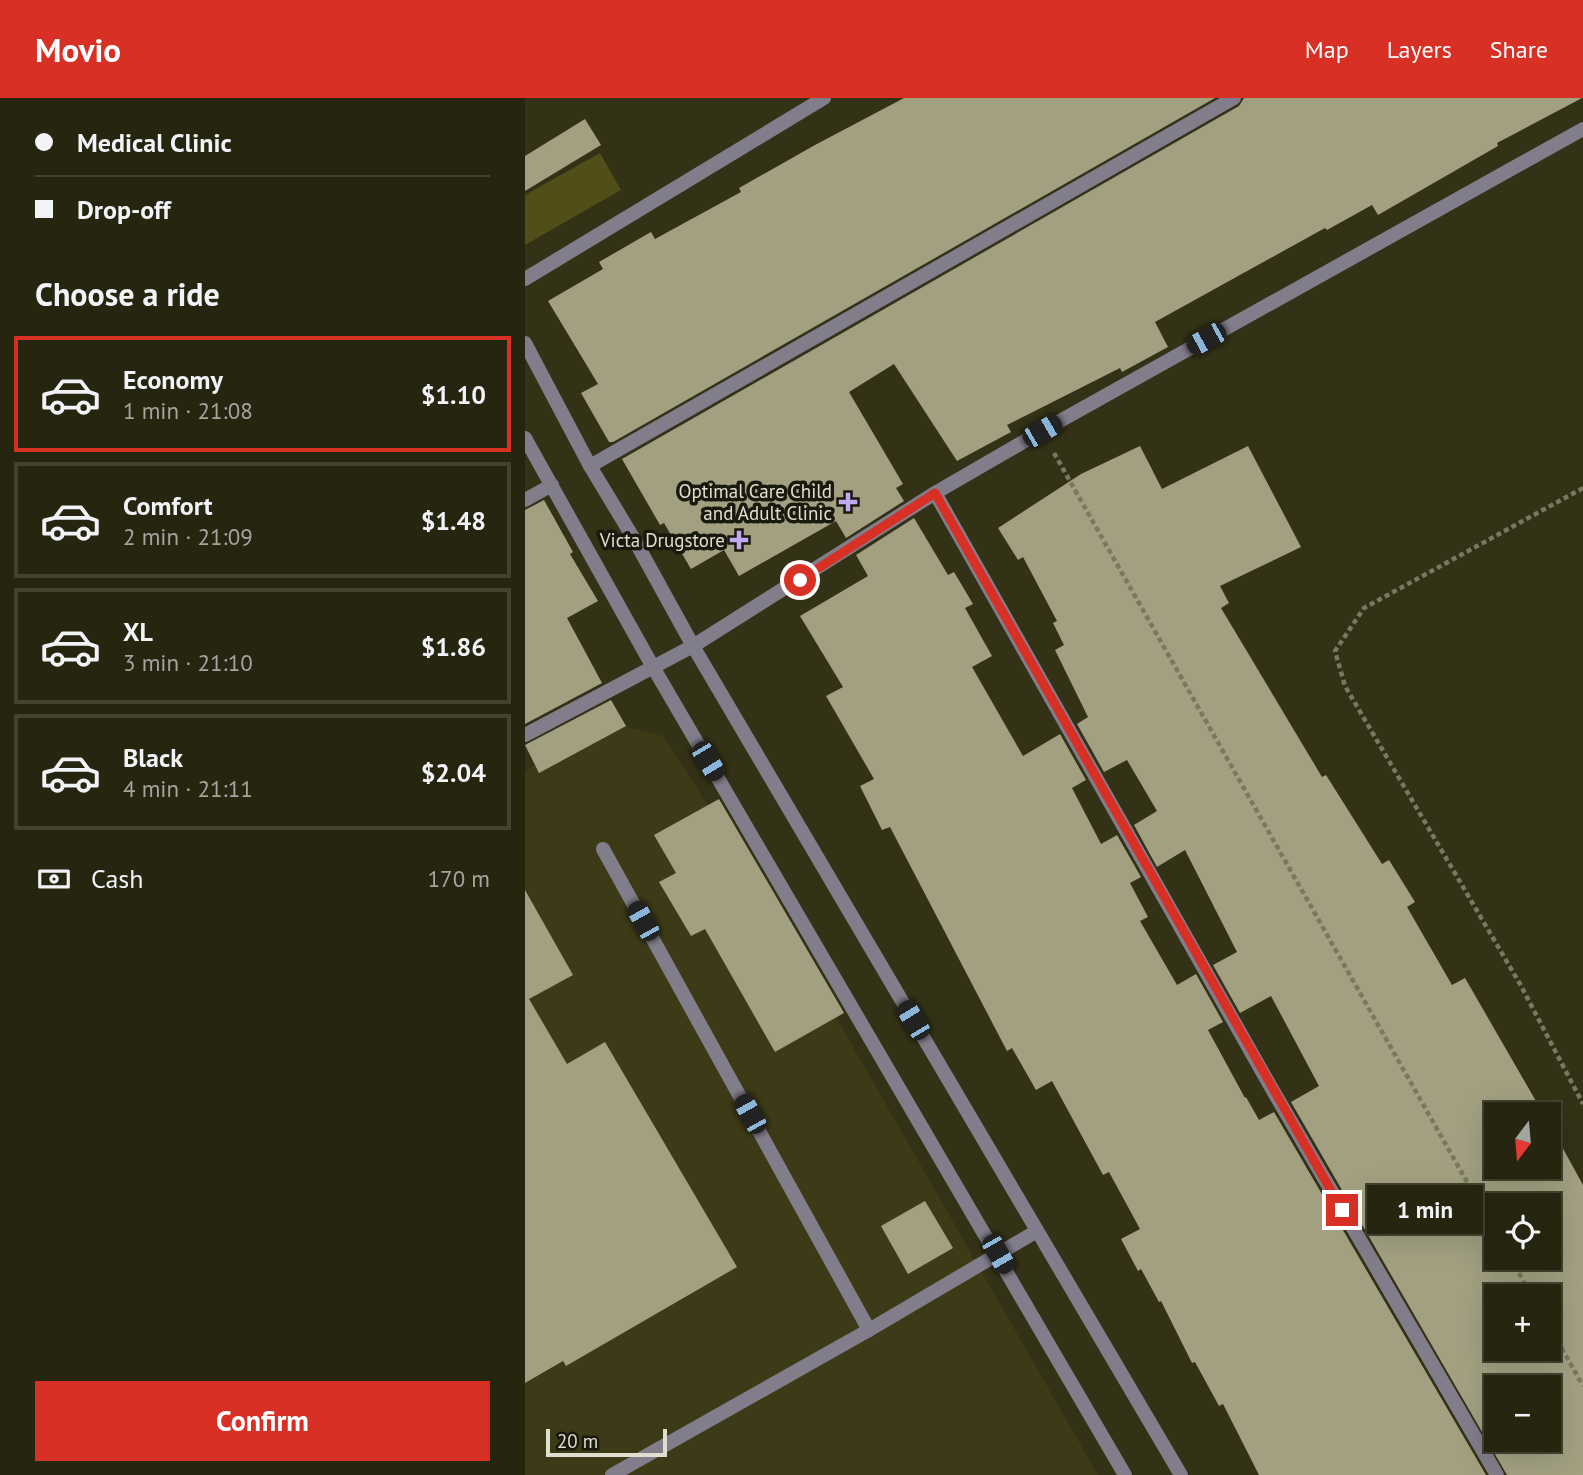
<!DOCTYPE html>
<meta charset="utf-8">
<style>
body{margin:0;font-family:"PT Sans",sans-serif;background:#32311e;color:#f1f3f6;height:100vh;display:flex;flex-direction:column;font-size:26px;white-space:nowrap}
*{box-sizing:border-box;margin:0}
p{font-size:23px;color:#a4a59f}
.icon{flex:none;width:38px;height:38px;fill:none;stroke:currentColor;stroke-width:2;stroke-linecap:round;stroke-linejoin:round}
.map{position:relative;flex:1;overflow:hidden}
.details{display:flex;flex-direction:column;background:#262510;width:525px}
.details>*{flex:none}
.guide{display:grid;align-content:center;height:154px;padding:0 35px;background:#262510}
.needle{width:46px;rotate:196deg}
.tools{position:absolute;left:959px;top:1004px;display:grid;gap:14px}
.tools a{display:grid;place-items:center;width:77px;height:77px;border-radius:0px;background:#262510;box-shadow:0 7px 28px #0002,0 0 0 2px #424230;font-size:35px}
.scale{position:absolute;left:21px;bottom:18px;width:121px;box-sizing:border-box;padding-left:7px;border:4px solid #e0dfcf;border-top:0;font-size:19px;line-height:24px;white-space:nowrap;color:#e0dfcf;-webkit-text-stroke:5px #19190d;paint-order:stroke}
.end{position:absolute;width:32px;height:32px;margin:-16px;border:9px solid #d93025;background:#fff;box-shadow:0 0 0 4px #fff}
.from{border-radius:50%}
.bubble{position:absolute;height:49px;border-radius:0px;background:#262510;box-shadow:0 7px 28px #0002,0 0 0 2px #424230;font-size:23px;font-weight:700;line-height:49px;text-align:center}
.car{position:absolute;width:21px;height:42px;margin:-21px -10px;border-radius:9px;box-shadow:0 0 5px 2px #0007;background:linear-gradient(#222 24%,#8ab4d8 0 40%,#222 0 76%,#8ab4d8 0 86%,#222 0)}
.guide b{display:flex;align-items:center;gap:24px;height:66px;font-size:26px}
.guide b+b{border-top:2px solid #424230}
.guide i{width:18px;height:18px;background:#f1f3f6}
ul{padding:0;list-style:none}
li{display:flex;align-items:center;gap:21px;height:116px;margin:0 14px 10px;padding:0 21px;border:4px solid #424230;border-radius:0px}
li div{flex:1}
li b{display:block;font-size:26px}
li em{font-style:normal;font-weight:700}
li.current{border-color:#d93025}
li>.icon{width:63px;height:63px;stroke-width:1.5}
h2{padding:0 35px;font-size:32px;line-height:84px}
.pay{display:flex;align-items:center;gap:18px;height:77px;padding:0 35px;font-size:26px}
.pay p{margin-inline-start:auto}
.cta{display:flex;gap:14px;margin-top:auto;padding:14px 35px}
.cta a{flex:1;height:80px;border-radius:0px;background:#d93025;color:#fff;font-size:28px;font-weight:700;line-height:80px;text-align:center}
header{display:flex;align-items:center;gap:42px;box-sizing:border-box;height:98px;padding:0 35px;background:#d93025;color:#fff}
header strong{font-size:33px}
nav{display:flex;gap:38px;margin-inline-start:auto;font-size:24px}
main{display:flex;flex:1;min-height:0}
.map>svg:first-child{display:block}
.built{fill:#3d3b17}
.green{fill:#524e19}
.building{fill:#a2a081;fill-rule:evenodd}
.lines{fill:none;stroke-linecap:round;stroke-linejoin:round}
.path{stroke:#797861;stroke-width:4.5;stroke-dasharray:5 3.5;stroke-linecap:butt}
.service{stroke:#817d8a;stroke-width:14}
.minor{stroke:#817d8a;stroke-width:14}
.tertiary{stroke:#817d8a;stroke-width:14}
.route{stroke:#d93025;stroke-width:9}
.poi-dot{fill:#c0a8f3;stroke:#19190d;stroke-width:2.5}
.labels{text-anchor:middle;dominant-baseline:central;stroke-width:7;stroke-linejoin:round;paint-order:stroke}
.poi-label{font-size:19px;fill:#e0dfcf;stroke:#19190d;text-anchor:end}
</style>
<header>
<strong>Movio</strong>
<nav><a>Map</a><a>Layers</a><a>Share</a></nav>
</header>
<main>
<section class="details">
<div class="guide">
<b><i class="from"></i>Medical Clinic</b>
<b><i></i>Drop-off</b>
</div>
<h2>Choose a ride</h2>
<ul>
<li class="current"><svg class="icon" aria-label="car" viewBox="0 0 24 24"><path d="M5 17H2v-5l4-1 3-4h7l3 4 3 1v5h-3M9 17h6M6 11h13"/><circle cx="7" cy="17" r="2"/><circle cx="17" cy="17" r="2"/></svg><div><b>Economy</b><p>1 min · 21:08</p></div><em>$1.10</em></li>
<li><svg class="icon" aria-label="car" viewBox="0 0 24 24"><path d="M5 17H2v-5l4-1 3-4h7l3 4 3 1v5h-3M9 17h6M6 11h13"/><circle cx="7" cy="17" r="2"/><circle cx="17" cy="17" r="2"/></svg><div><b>Comfort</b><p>2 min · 21:09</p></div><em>$1.48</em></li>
<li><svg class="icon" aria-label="car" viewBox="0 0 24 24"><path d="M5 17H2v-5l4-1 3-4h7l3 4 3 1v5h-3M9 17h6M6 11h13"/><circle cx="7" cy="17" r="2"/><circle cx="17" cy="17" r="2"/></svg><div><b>XL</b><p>3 min · 21:10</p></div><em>$1.86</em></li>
<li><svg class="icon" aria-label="car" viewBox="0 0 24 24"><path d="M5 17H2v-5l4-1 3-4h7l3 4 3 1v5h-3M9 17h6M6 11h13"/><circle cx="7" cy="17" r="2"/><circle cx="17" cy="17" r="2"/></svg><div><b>Black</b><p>4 min · 21:11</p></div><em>$2.04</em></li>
</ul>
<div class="pay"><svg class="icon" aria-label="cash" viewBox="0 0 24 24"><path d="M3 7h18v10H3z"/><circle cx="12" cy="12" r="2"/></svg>Cash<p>170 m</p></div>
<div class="cta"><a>Confirm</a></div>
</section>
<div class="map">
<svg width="1058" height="1377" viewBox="0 0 1058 1377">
<rect width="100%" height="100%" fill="#333116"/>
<path class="built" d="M 82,624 L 138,638 L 236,788 L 573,1377 L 0,1377 L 0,673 Z"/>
<path class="green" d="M 75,55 L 96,92 L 0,147 L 0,97 Z"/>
<g class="building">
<path d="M 379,0 L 690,0 L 88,344 L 84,344 L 56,295 L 73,286 L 23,203 L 78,171 L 74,164 L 126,134 L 130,141 L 216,94 L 214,90 L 290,47 Z"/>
<path d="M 719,0 L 1057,0 L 972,45 L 973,48 L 853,117 L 847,107 L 802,132 L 800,130 L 630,224 L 643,249 L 597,274 L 595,270 L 482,327 L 486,334 L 432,363 L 369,266 L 324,294 L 378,386 L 371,390 L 379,403 L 321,440 L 311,423 L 214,478 L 199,452 L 166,471 L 139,425 L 135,427 L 97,361 L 714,8 Z"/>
<path d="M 60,21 L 76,47 L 0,93 L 0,58 Z"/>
<path d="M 615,348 L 637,391 L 723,348 L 776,449 L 695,488 L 704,505 L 696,510 L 797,679 L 801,677 L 857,766 L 864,762 L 890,804 L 882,809 L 927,887 L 940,880 L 1019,1017 L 971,1017 L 971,1069 L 1024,1069 L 1024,1025 L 1058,1087 L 1058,1377 L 982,1377 L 766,1004 L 794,988 L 746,898 L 715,915 L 688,867 L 712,854 L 660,752 L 632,769 L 609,727 L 632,713 L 602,662 L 579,674 L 552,626 L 563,619 L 530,552 L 539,547 L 528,525 L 532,523 L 498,459 L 493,462 L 473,430 L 556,376 ZM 971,1108 L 1024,1108 L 1024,1160 L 971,1160 ZM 971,1199 L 1024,1199 L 1024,1251 L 971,1251 ZM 971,1290 L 1024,1290 L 1024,1342 L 971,1342 Z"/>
<path d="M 19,402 L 48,454 L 45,456 L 73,503 L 42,520 L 77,585 L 0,626 L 0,412 Z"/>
<path d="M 389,420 L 423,477 L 429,474 L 448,506 L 440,510 L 467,558 L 447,569 L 498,658 L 535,636 L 561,682 L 547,690 L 576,746 L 592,737 L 616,779 L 605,785 L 623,819 L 615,823 L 652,887 L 671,876 L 698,924 L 683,932 L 720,1000 L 721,999 L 734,1022 L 749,1014 L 961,1377 L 734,1377 L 698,1306 L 694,1308 L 670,1264 L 667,1265 L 636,1203 L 634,1204 L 616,1171 L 613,1173 L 596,1141 L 615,1131 L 584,1074 L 578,1077 L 527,983 L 511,992 L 487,950 L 482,953 L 365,729 L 357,732 L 335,688 L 349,681 L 301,598 L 318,589 L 275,518 L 343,478 L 331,457 Z"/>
<path d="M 86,602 L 101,628 L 14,675 L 0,647 Z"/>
<path d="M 194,701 L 319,915 L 250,954 L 180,831 L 166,838 L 134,784 L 151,775 L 129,737 Z"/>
<path d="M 0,792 L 48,877 L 4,901 L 42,966 L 80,944 L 212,1169 L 41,1268 L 38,1263 L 0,1285 Z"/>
<path d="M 400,1103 L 428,1150 L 383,1176 L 356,1128 Z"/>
</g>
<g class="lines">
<g class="path">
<path d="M 529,355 L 971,1135"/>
<path d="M 1058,390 L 839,510 L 810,553 L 820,588 L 995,886 L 1058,1006"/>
<path d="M 986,1160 L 1007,1199"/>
<path d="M 1024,1228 L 1058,1288"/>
</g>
<g class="service">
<path d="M 65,368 L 709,0"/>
<path d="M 0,402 L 27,387"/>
<path d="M 78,751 L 344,1232"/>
<path d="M 87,1377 L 344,1232 L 512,1133"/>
</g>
<g class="minor">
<path d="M 0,181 L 299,0"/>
<path d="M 410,395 L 747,991 L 972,1377"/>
<path d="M 0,637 L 168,548 L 410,395 L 517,333 L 1058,31"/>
</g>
<g class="tertiary">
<path d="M 0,245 L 65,368 L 109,441 L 168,548 L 656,1377"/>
<path d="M 0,340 L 128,569 L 600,1377"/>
</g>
</g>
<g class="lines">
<path class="route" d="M 275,482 L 410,395 L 817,1112"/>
</g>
<g class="poi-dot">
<path d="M319.5 393.5h7v7h7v7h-7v7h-7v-7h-7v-7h7z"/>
<path d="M210.5 431.5h7v7h7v7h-7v7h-7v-7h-7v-7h7z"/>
</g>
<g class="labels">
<g class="poi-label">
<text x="307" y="393">Optimal Care Child<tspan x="307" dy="22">and Adult Clinic</tspan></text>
<text x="200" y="442">Victa Drugstore</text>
</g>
</g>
</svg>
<div class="tools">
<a><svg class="needle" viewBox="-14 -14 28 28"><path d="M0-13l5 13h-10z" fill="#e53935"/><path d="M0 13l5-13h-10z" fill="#a4a59f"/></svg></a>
<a><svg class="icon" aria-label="locate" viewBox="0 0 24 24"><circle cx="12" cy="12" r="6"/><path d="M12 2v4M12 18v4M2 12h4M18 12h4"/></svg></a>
<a>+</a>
<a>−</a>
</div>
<div class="scale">20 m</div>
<i class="end from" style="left:275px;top:482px"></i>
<i class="end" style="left:817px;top:1112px"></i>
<div class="bubble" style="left:842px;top:1087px;width:116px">1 min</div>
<i class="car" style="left:681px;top:241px;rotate:241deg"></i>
<i class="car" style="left:517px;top:333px;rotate:60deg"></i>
<i class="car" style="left:183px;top:663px;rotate:149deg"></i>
<i class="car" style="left:118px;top:823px;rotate:331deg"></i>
<i class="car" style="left:388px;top:922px;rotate:329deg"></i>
<i class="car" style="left:225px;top:1016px;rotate:331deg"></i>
<i class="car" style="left:473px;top:1156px;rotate:150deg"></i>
</div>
</main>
